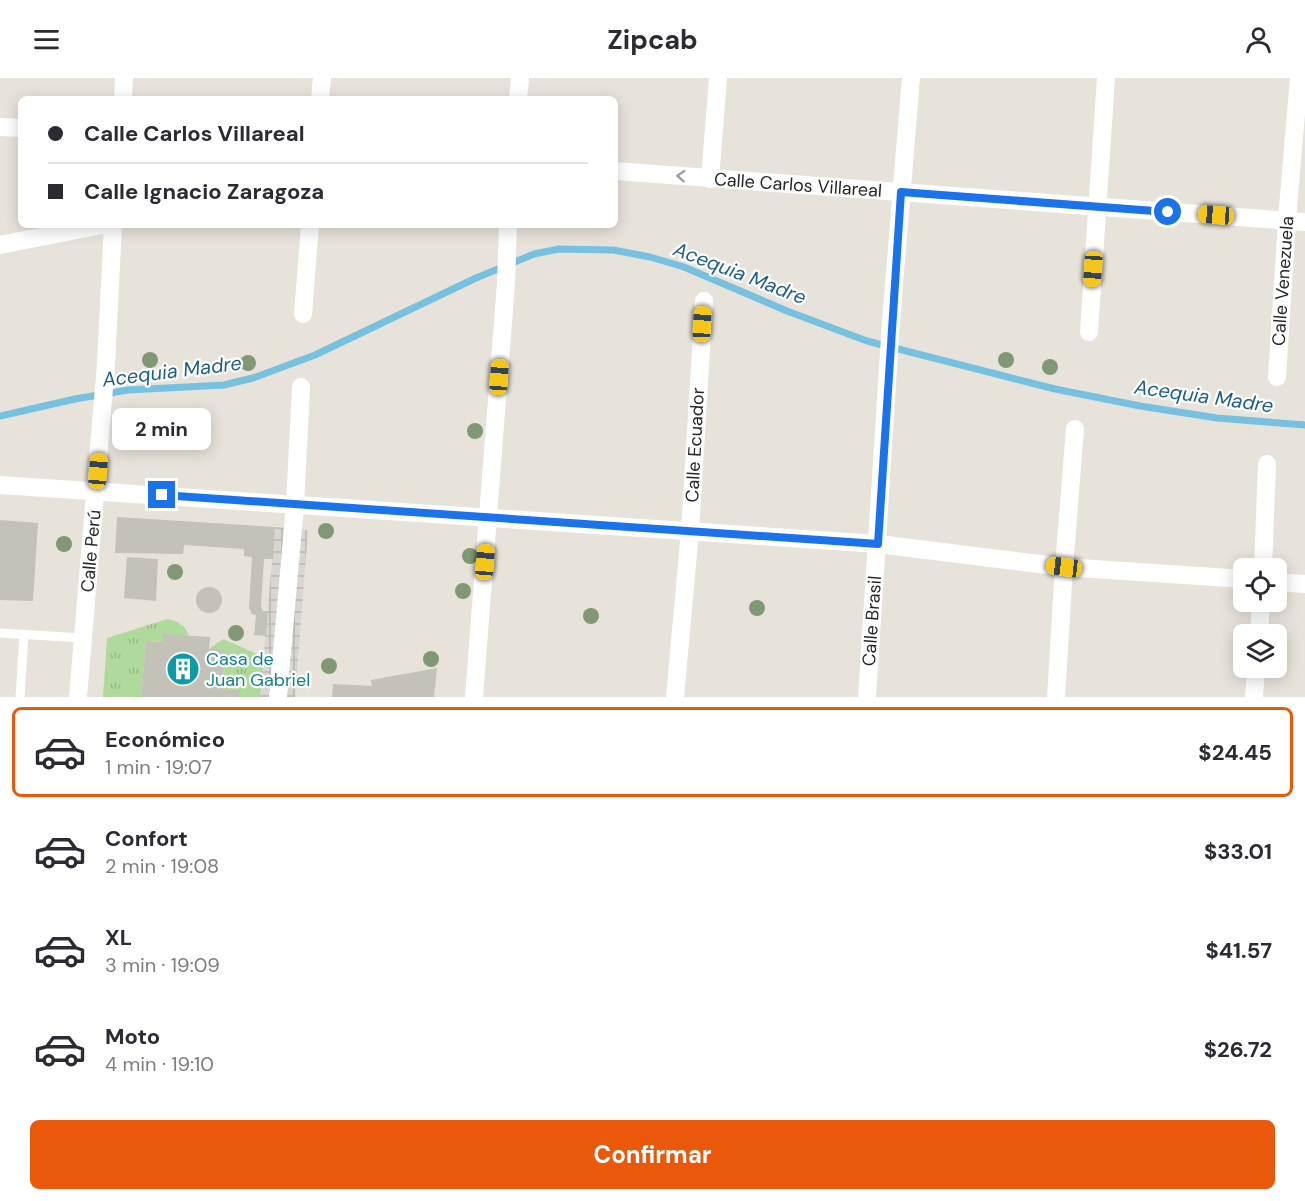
<!DOCTYPE html>
<html lang="es">
<meta charset="utf-8">
<style>
body{margin:0;font-family:"DM Sans",sans-serif;background:#f7f7f7;color:#2b2b33;height:100vh;display:flex;flex-direction:column;font-size:22px;white-space:nowrap}
*{box-sizing:border-box;margin:0}
p{font-size:20px;color:#7c7c81}
.icon{flex:none;width:33px;height:33px;fill:none;stroke:currentColor;stroke-width:2;stroke-linecap:round;stroke-linejoin:round}
.map{position:relative;height:619px;overflow:hidden}
.details{display:flex;flex-direction:column;background:#fff;flex:1}
.details>*{flex:none}
.banner{position:absolute;left:18px;top:18px;width:600px;height:132px;border-radius:9px;box-shadow:0 3px 15px #0003;display:grid;align-content:center;height:132px;padding:0 30px;background:#fff}
.tools{position:absolute;left:1233px;top:480px;display:grid;gap:12px}
.tools a{display:grid;place-items:center;width:54px;height:54px;border-radius:9px;background:#fff;box-shadow:0 3px 15px #0003;font-size:30px}
.end{position:absolute;width:27px;height:27px;margin:-14px;border:8px solid #1a73e8;background:#fff;box-shadow:0 0 0 3px #fff}
.from{border-radius:50%}
.bubble{position:absolute;height:42px;border-radius:9px;background:#fff;box-shadow:0 3px 15px #0003;font-size:20px;font-weight:700;line-height:42px;text-align:center}
.car{position:absolute;width:18px;height:36px;margin:-18px -9px;border-radius:8px;box-shadow:0 0 4px 2px #0007;background:linear-gradient(#f5c518 24%,#345 0 40%,#f5c518 0 76%,#345 0 86%,#f5c518 0)}
.banner b{display:flex;align-items:center;gap:21px;height:57px;font-size:22px}
.banner b+b{border-top:2px solid #e1e1e2}
.banner i{width:15px;height:15px;background:#2b2b33}
ul{padding:10px 0 0;list-style:none}
li{display:flex;align-items:center;gap:18px;height:90px;margin:0 12px 9px;padding:0 18px;border:3px solid transparent;border-radius:9px}
li div{flex:1}
li b{display:block;font-size:22px}
li em{font-style:normal;font-weight:700}
li.current{border-color:#ea580c}
li>.icon{width:54px;height:54px;stroke-width:1.5}
.action{display:flex;gap:12px;margin-top:auto;padding:12px 30px}
.action a{flex:1;height:69px;border-radius:9px;background:#ea580c;color:#fff;font-size:24px;font-weight:700;line-height:69px;text-align:center}
header{display:flex;justify-content:space-between;align-items:center;height:78px;padding:0 30px;background:#fff;font-size:27px;font-weight:700}
.map>svg:first-child{display:block}
.grass{fill:url(#grass-tufts)}
.plaza{fill:url(#plaza-grid)}
.lines{fill:none;stroke-linecap:round;stroke-linejoin:round}
.stream{stroke:#77c1e0;stroke-width:7}
.building{fill:#c4c1b9}
.lane{stroke:#fff;stroke-width:9}
.street{stroke:#fff;stroke-width:18}
.tree{fill:#809874}
.oneway{stroke:#9e9e9e}
.route{stroke:#1a73e8;stroke-width:8}
.labels{text-anchor:middle;dominant-baseline:central;stroke-width:4.5;stroke-linejoin:round;paint-order:stroke}
.street-label{font-size:18px;fill:#272727;stroke:#fff}
.culture-label{font-size:18px;fill:#0d838f;stroke:#fff;text-anchor:start}
.water-label{font-size:20px;font-style:italic;fill:#1b5f88;stroke:#fff}
</style>
<header><svg class="icon" aria-label="menu" viewBox="0 0 24 24"><path d="M4 6h16M4 12h16M4 18h16"/></svg>Zipcab<svg class="icon" aria-label="person" viewBox="0 0 24 24"><circle cx="12" cy="8" r="4"/><path d="M4 21q1-7 8-7t8 7"/></svg></header>
<div class="map">
<svg width="1305" height="619" viewBox="0 0 1305 619">
<defs>
<pattern id="grass-tufts" width="24" height="20" patternUnits="userSpaceOnUse" patternTransform="scale(1.5)"><rect width="24" height="20" fill="#afda9c"/><path d="M3 7l-1-3M5 7V3M7 7l1-3M15 17l-1-3M17 17v-4M19 17l1-3" fill="none" stroke="#97bb86"/></pattern>
<pattern id="plaza-grid" width="8" height="8" patternUnits="userSpaceOnUse" patternTransform="scale(1.5)"><rect width="8" height="8" fill="#d9d6d1"/><path d="M0 4h8M4 0v8" fill="none" stroke="#bab8b3"/></pattern>
</defs>
<rect width="100%" height="100%" fill="#e8e3da"/>
<g class="grass">
<path d="M 167,541 C 178,543 185,547 189,558 L 163,557 L 163,564 L 146,563 L 141,619 L 103,619 L 107,560 Z"/>
<path d="M 223,561 L 264,579 L 260,619 L 239,619 L 239,612 L 222,611 L 224,572 L 209,571 Z"/>
</g>
<path class="plaza" d="M 275,449 L 308,452 L 295,619 L 260,619 Z"/>
<g class="lines">
<path class="stream" d="M 0,338 L 75,321 L 128,312 L 224,307 L 253,300 L 315,277 L 476,200 L 534,176 L 559,171 L 613,172 L 650,179 L 684,189 L 787,233 L 867,263 L 1055,311 L 1140,328 L 1217,340 L 1305,347"/>
</g>
<g class="building">
<path d="M 117,439 L 275,449 L 273,481 L 264,481 L 261,528 L 263,533 L 268,533 L 266,558 L 254,557 L 256,537 L 252,536 L 249,530 L 252,479 L 244,478 L 244,471 L 184,467 L 183,476 L 115,475 Z"/>
<path d="M 0,442 L 38,445 L 33,523 L 0,522 Z"/>
<path d="M 127,479 L 158,481 L 156,523 L 124,520 Z"/>
<circle cx="209" cy="522" r="13"/>
<path d="M 163,556 L 210,559 L 209,571 L 224,571 L 222,611 L 240,612 L 239,619 L 141,619 L 146,563 L 163,564 Z"/>
<path d="M 437,590 L 434,619 L 332,619 L 333,606 L 372,608 L 371,602 Z"/>
</g>
<g class="lines">
<g class="lane">
<path d="M 0,555 L 83,560"/>
<path d="M 20,619 L 24,556"/>
</g>
<g class="street">
<path d="M 123,21 L 124,0"/>
<path d="M 320,21 L 322,0"/>
<path d="M 518,21 L 520,0"/>
<path d="M 0,49 L 21,50"/>
<path d="M 615,93 L 1305,144"/>
<path d="M 710,101 L 718,0"/>
<path d="M 0,167 L 102,147"/>
<path d="M 303,236 L 310,147"/>
<path d="M 1089,254 L 1106,0"/>
<path d="M 1277,299 L 1287,142 L 1299,0"/>
<path d="M 0,407 L 878,466 L 1064,489 L 1244,501"/>
<path d="M 1263,490 L 1267,386"/>
<path d="M 1276,504 L 1305,506"/>
<path d="M 1259,556 L 1261,524"/>
<path d="M 78,619 L 106,286 L 113,147"/>
<path d="M 278,619 L 295,427 L 301,309"/>
<path d="M 474,619 L 506,205 L 508,147"/>
<path d="M 675,619 L 690,453 L 704,223"/>
<path d="M 867,619 L 891,243 L 911,0"/>
<path d="M 1056,619 L 1064,489 L 1075,351"/>
<path d="M 1254,619 L 1256,590"/>
</g>
</g>
<g class="tree">
<circle cx="150" cy="282" r="8"/>
<circle cx="1006" cy="282" r="8"/>
<circle cx="248" cy="285" r="8"/>
<circle cx="1050" cy="289" r="8"/>
<circle cx="475" cy="353" r="8"/>
<circle cx="326" cy="453" r="8"/>
<circle cx="64" cy="466" r="8"/>
<circle cx="470" cy="478" r="8"/>
<circle cx="175" cy="494" r="8"/>
<circle cx="463" cy="513" r="8"/>
<circle cx="757" cy="530" r="8"/>
<circle cx="591" cy="538" r="8"/>
<circle cx="236" cy="555" r="8"/>
<circle cx="431" cy="581" r="8"/>
<circle cx="329" cy="588" r="8"/>
</g>
<defs><path id="oneway-chevron" d="M-2-3.5L2.5 0L-2 3.5" fill="none" stroke-width="1.6" stroke-linecap="round" stroke-linejoin="round" transform="scale(1.5)"/></defs>
<use class="oneway" href="#oneway-chevron" transform="translate(681 98) rotate(-176)"/>
<g class="lines">
<path class="route" d="M 162,417 L 878,466 L 901,114 L 1168,134"/>
</g>
<defs>
<symbol id="building-disc" viewBox="-11 -11 22 22"><circle r="9.5" fill="#0f9aa8" stroke="#fff"/><path d="M-4-6H4V6H1V3H-1V6H-4ZM-2.5-4.3h1.7v1.8h-1.7ZM.8-4.3h1.7v1.8H.8ZM-2.5-1h1.7V.8h-1.7ZM.8-1h1.7V.8H.8Z" fill="#fff"/></symbol>
</defs>
<g fill-rule="evenodd">
<use href="#building-disc" x="164" y="572" width="38" height="38"/>
</g>
<g class="labels">
<g class="street-label">
<text transform="translate(798 107) rotate(4)">Calle Carlos Villareal</text>
<text transform="translate(1283 203) rotate(-86)">Calle Venezuela</text>
<text transform="translate(695 367) rotate(-87)">Calle Ecuador</text>
<text transform="translate(91 473) rotate(-85)">Calle Perú</text>
<text transform="translate(872 543) rotate(-86)">Calle Brasil</text>
</g>
<g class="culture-label">
<text x="206" y="581">Casa de<tspan x="206" dy="21">Juan Gabriel</tspan></text>
</g>
<g class="water-label">
<text transform="translate(740 195) rotate(21)">Acequia Madre</text>
<text transform="translate(172 293) rotate(-7)">Acequia Madre</text>
<text transform="translate(1204 318) rotate(8)">Acequia Madre</text>
</g>
</g>
</svg>
<div class="tools">
<a><svg class="icon" aria-label="locate" viewBox="0 0 24 24"><circle cx="12" cy="12" r="6"/><path d="M12 2v4M12 18v4M2 12h4M18 12h4"/></svg></a>
<a><svg class="icon" aria-label="layers" viewBox="0 0 24 24"><path d="M12 4l9 5-9 5-9-5zM3 14l9 5 9-5"/></svg></a>
</div>
<i class="end from" style="left:1168px;top:134px"></i>
<i class="end" style="left:162px;top:417px"></i>
<div class="bubble" style="left:112px;top:330px;width:99px">2 min</div>
<i class="car" style="left:1216px;top:137px;rotate:274deg"></i>
<i class="car" style="left:1093px;top:191px;rotate:184deg"></i>
<i class="car" style="left:702px;top:246px;rotate:3deg"></i>
<i class="car" style="left:499px;top:299px;rotate:4deg"></i>
<i class="car" style="left:98px;top:393px;rotate:5deg"></i>
<i class="car" style="left:485px;top:484px;rotate:5deg"></i>
<i class="car" style="left:1064px;top:489px;rotate:277deg"></i>
<div class="banner">
<b><i class="from"></i>Calle Carlos Villareal</b>
<b><i></i>Calle Ignacio Zaragoza</b>
</div>
</div>
<section class="details">
<ul>
<li class="current"><svg class="icon" aria-label="car" viewBox="0 0 24 24"><path d="M5 17H2v-5l4-1 3-4h7l3 4 3 1v5h-3M9 17h6M6 11h13"/><circle cx="7" cy="17" r="2"/><circle cx="17" cy="17" r="2"/></svg><div><b>Económico</b><p>1 min · 19:07</p></div><em>$24.45</em></li>
<li><svg class="icon" aria-label="car" viewBox="0 0 24 24"><path d="M5 17H2v-5l4-1 3-4h7l3 4 3 1v5h-3M9 17h6M6 11h13"/><circle cx="7" cy="17" r="2"/><circle cx="17" cy="17" r="2"/></svg><div><b>Confort</b><p>2 min · 19:08</p></div><em>$33.01</em></li>
<li><svg class="icon" aria-label="car" viewBox="0 0 24 24"><path d="M5 17H2v-5l4-1 3-4h7l3 4 3 1v5h-3M9 17h6M6 11h13"/><circle cx="7" cy="17" r="2"/><circle cx="17" cy="17" r="2"/></svg><div><b>XL</b><p>3 min · 19:09</p></div><em>$41.57</em></li>
<li><svg class="icon" aria-label="car" viewBox="0 0 24 24"><path d="M5 17H2v-5l4-1 3-4h7l3 4 3 1v5h-3M9 17h6M6 11h13"/><circle cx="7" cy="17" r="2"/><circle cx="17" cy="17" r="2"/></svg><div><b>Moto</b><p>4 min · 19:10</p></div><em>$26.72</em></li>
</ul>
<div class="action"><a>Confirmar</a></div>
</section>
